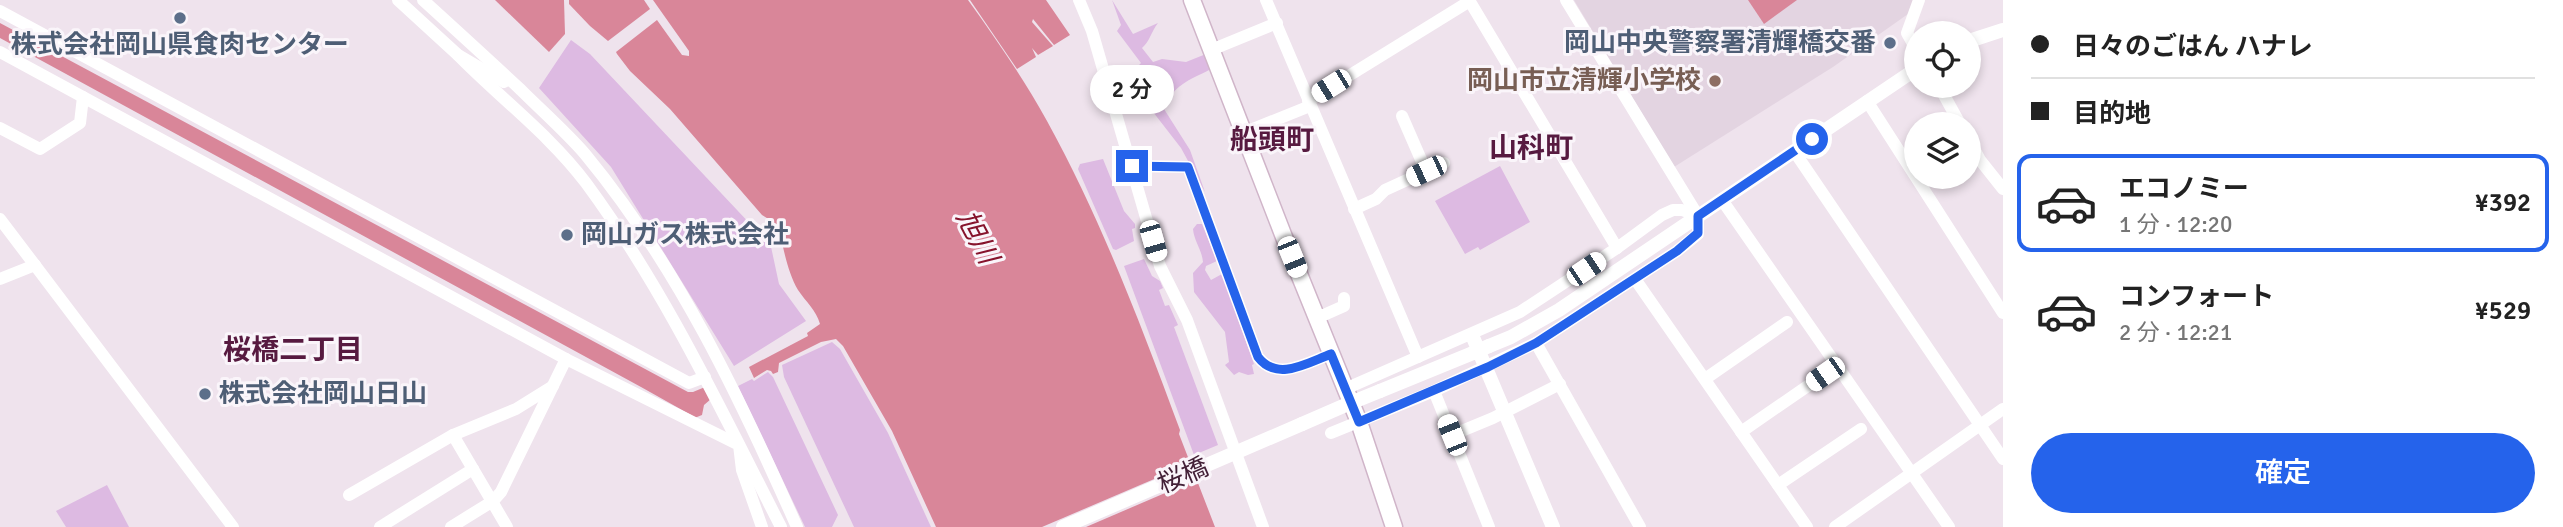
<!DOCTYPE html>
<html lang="ja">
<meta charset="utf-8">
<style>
body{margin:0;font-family:Signika,"Noto Sans JP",sans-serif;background:#f2f2f2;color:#222;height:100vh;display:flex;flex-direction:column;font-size:26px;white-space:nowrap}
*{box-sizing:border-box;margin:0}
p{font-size:23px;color:#767676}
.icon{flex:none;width:38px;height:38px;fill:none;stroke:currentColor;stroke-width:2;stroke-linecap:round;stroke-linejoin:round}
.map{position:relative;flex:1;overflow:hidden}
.side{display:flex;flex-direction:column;background:#fff;width:560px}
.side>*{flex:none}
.top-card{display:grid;align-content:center;height:154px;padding:0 28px;background:#fff}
.tools{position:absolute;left:1904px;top:21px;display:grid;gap:14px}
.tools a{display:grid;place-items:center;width:77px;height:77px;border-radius:50%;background:#fff;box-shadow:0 4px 10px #0003;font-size:35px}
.end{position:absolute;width:32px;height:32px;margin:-16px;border:9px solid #2563eb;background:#fff;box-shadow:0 0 0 4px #fff}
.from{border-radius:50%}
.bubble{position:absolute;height:49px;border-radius:24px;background:#fff;box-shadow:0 4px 10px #0003;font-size:23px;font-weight:600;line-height:49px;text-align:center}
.car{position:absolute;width:21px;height:42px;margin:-21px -10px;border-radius:9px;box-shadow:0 0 5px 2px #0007;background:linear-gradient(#fff 24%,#345 0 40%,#fff 0 76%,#345 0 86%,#fff 0)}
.top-card b{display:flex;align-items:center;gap:24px;height:66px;font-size:26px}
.top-card b+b{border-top:2px solid #e0e0e0}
.top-card i{width:18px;height:18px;background:#222}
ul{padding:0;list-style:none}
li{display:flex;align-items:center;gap:21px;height:98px;margin:0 14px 10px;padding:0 14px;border:4px solid transparent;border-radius:14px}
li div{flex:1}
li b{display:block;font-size:26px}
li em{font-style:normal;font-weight:600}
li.active{border-color:#2563eb}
li>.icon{width:63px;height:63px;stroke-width:1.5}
.cta{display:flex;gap:14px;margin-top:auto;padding:14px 28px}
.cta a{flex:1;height:80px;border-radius:42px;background:#2563eb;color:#fff;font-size:28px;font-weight:600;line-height:80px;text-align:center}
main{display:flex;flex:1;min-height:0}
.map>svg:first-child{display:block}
.built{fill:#e3d4e1}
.green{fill:#ddbae2}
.water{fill:#d98699}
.pier{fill:#efe3ed}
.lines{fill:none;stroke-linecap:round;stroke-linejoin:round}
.secondary-casing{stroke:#d0b5c9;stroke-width:19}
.minor{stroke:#fff;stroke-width:12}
.tertiary{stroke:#fff;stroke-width:14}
.secondary{stroke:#fff;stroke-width:16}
.tertiary-bridge{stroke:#fff;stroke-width:14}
.route{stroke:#2563eb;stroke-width:9}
.service-dot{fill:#5c6f8a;stroke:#faf5fa;stroke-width:2.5}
.education-dot{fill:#8d6e63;stroke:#faf5fa;stroke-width:2.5}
.labels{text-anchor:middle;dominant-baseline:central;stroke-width:6;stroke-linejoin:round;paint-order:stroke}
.service-label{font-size:26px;font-weight:bold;fill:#4e5e75;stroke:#faf5fa;text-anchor:start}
.education-label{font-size:26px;font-weight:bold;fill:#785e54;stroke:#faf5fa;text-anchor:end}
.street-label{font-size:26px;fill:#432037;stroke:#faf5fa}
.neighbourhood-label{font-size:28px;font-weight:bold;fill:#571a40;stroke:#faf5fa}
.water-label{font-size:28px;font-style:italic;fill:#86132c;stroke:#faf5fa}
</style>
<main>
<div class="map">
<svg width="2003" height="527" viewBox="0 0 2003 527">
<rect width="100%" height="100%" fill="#efe3ed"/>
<path class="built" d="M 1574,0 L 1914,0 L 1908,14 L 1833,67 L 1674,167 Z"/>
<g class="green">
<path d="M 1112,0 L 1133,34 L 1158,23 C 1151,32 1150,41 1142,48 L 1153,62 L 1162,59 L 1186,62 L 1206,54 L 1211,69 C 1188,81 1174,84 1164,109 L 1190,150 L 1205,192 L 1181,148 L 1150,108 L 1137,85 L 1136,68 L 1141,63 L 1117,31 L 1121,25 Z"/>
<path d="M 571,40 L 590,54 L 754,228 L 770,242 L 779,284 L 806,321 L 734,366 L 611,167 L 539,88 Z"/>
<path d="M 1103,159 L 1124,211 L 1135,224 L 1135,228 L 1132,229 L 1134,241 L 1116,250 L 1113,249 L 1078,169 L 1080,164 Z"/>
<path d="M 1500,166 L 1530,222 L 1480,250 L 1478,247 L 1465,254 L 1435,201 Z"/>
<path d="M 1197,224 L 1202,224 L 1217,261 L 1206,266 L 1205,270 L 1211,280 L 1222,274 L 1254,364 L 1252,365 L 1254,374 L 1248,375 L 1239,372 L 1234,375 L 1225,365 L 1229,362 L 1225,332 L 1194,292 L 1193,273 L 1203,262 C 1202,250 1194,241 1193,229 Z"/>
<path d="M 1144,259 L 1152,276 L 1160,281 L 1163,288 L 1159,290 L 1165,306 L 1169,305 L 1178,325 L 1174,327 L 1218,445 L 1194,455 L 1124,266 Z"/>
<path d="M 832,342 L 840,349 L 888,433 L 931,527 L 854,527 L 784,377 L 782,365 Z"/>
<path d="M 768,372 L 773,377 L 838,515 L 832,527 L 805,527 L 738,386 L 752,379 L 754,381 Z"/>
<path d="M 107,485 L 129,527 L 66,527 L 56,511 Z"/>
</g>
<g class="water">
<path d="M 495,0 L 564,0 L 565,34 L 549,52 Z"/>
<path d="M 569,0 L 644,0 L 650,9 L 608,41 L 590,26 L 569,4 Z"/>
<path d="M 653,0 L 968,0 C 996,39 1024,79 1047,121 C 1101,219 1141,325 1180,430 L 1179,434 L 1215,527 L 936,527 L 892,431 L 843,346 L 836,339 L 821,342 L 779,363 L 778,372 L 773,374 L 771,371 L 767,370 L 754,378 L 749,367 L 808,336 L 807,333 L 820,324 C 816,310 806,302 798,290 C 787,271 783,246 778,225 L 762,215 L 670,109 L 630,71 L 617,54 L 616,52 L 657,20 L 682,55 L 689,56 L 689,51 Z"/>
<path d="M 970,0 L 1046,0 L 1070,35 L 1054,45 L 1033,19 L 1032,22 L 1053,46 L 1038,55 L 1032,48 L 1036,57 L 1017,69 Z"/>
<path d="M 1748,0 L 1797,0 L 1764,24 Z"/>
<path d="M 0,23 L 688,392 L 693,392 L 705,387 L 711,399 L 704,405 L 702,415 L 692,419 L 691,415 L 641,387 L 0,38 Z"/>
</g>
<path class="pier" d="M 1194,462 L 1200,478 L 1086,527 L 1042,527 Z"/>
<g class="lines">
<defs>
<path id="secondary" d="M 1192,0 L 1284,237 L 1359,422 L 1394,527"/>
</defs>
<use href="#secondary" class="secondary-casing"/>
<g class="minor">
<path d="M 398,0 L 458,55 L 504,82"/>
<path d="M 423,0 C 456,30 489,60 521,90 C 542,111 566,132 585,154 C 677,265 739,396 797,527"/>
<path d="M 1079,0 L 1092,31 L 1160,266 L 1187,320 L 1263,527"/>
<path d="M 1266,0 L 1418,357"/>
<path d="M 1469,0 L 1617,248"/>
<path d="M 0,11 L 689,383 L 705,377"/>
<path d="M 1916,49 L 1907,33 L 1919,0"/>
<path d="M 1211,50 L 1277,23"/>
<path d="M 0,52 L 566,359 L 739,445 L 742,470 L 762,527"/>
<path d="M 458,55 C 500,98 550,135 586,183 C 665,290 721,410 781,527"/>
<path d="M 1939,86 L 1960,124"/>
<path d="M 1308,101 L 1470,1"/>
<path d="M 1867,101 L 2003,313"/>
<path d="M 1402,116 L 1426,171"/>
<path d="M 0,128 L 40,149 L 80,123 L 83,97"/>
<path d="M 1243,133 L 1310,106"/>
<path d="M 1969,139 L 1980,160 L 2003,189"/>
<path d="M 1794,151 L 2003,459"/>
<path d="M 1132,166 L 1188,167 L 1258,357 C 1277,382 1307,363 1331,354"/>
<path d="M 1722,200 L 1949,527"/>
<path d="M 1354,209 L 1376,199 L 1385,190 L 1444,163"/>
<path d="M 0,219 L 233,527"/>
<path d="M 0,279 L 35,265"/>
<path d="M 1635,279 L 1807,527"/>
<path d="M 1317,318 L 1344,306 L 1344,298"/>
<path d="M 1536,343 L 1640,527"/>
<path d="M 1705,379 L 1787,322"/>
<path d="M 1345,389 L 1520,312 L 1617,248 L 1662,215 L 1673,210 L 1682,210 L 1698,216"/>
<path d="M 1434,391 L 1489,527"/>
<path d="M 1741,432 L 1825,374"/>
<path d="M 1331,433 L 1434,391 L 1536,343 L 1677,251 L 1698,234 L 1698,216 L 1566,0"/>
<path d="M 453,435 L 507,527"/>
<path d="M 1452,435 L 1493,418 L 1560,384"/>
<path d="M 1778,485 L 1861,429"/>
<path d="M 349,495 L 453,435 L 516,409 L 553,386"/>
<path d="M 380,527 L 473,469"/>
<path d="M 451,527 L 493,501 L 501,492 L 566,359"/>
<path d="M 1835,527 L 2003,409"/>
</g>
<g class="tertiary">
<path d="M 1969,41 L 2003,30"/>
<path d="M 1472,335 L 1553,527"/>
<path d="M 1489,346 L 1511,337 L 1559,310 L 1916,69"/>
<path d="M 1380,391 L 1473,353"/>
<path d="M 1302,424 L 1348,404"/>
</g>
<use href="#secondary" class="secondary"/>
<g class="tertiary-bridge">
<path d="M 1473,353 L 1489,346"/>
<path d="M 1348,404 L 1380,391"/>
<path d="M 1063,527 L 1302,424"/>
</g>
</g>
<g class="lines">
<path class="route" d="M 1132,166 L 1188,167 L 1258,357 C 1277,382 1307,363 1331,354 L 1359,422 L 1488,367 L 1536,343 L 1677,251 L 1698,233 L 1698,216 L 1812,139"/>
</g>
<g class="service-dot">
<circle cx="180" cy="18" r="7"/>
<circle cx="1890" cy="43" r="7"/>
<circle cx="567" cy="235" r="7"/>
<circle cx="205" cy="394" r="7"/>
</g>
<circle class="education-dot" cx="1715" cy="81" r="7"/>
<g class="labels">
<g class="service-label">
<text x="1876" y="43" text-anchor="end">岡山中央警察署清輝橋交番</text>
<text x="180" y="45" text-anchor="middle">株式会社岡山県食肉センター</text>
<text x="581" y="235">岡山ガス株式会社</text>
<text x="219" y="394">株式会社岡山日山</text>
</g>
<g class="education-label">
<text x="1701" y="81">岡山市立清輝小学校</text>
</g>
<g class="street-label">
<text transform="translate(1183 476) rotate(-23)">桜橋</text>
</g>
<g class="neighbourhood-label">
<text x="1272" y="140">船頭町</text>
<text x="1531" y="148">山科町</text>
<text x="293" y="350">桜橋二丁目</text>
</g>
<g class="water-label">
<text transform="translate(977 237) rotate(62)">旭川</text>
</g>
</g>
</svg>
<div class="tools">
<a><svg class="icon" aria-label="locate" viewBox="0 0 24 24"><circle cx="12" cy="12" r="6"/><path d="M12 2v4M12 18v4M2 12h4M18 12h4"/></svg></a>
<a><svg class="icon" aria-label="layers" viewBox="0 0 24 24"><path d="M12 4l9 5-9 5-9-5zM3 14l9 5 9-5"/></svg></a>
</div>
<i class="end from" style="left:1812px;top:139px"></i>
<i class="end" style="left:1132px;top:166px"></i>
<div class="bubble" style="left:1090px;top:65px;width:84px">2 分</div>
<i class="car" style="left:1331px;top:86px;rotate:238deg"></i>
<i class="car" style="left:1426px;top:171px;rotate:245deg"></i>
<i class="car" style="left:1153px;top:241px;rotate:164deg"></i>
<i class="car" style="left:1292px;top:257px;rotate:158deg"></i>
<i class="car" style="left:1586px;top:269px;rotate:56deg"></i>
<i class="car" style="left:1825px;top:374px;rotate:235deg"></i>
<i class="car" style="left:1452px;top:435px;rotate:338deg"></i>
</div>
<section class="side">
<div class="top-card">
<b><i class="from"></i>日々のごはん ハナレ</b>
<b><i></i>目的地</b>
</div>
<ul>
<li class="active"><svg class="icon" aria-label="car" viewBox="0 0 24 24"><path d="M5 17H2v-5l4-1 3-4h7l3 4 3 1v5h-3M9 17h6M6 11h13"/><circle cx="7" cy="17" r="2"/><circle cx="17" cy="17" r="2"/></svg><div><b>エコノミー</b><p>1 分 · 12:20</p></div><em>¥392</em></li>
<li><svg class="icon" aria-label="car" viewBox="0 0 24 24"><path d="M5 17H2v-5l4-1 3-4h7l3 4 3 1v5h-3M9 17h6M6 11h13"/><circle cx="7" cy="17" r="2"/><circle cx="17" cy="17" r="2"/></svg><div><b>コンフォート</b><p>2 分 · 12:21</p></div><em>¥529</em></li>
</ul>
<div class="cta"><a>確定</a></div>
</section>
</main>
